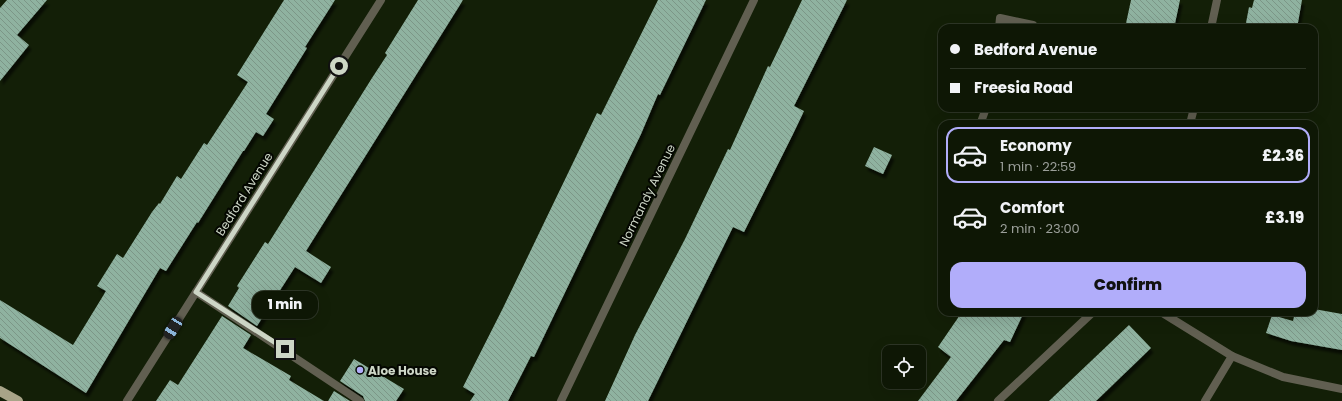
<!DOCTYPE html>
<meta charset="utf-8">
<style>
body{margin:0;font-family:Poppins,sans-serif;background:#1c2413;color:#f1f3f6;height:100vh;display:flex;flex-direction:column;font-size:15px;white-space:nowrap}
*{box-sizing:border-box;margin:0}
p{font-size:13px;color:#9b9f9a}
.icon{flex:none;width:22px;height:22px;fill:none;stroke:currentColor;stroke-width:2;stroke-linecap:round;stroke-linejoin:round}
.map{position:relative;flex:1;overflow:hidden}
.details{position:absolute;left:938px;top:120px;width:380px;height:196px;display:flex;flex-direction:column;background:#0e1705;border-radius:12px;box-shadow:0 4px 16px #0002,0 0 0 1px #2e3627}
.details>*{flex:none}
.hud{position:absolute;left:938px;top:24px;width:380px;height:88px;border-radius:12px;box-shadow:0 4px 16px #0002,0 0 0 1px #2e3627;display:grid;align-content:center;height:88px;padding:0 12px;background:#0e1705}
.buttons{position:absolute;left:882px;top:345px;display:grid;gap:8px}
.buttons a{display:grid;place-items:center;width:44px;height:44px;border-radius:8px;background:#0e1705;box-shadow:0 4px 16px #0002,0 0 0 1px #2e3627;font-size:20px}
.end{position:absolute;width:18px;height:18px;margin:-9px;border:5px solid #cdd6c6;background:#111;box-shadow:0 0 0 2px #111}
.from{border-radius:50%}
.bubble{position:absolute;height:28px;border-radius:12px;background:#0e1705;box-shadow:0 4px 16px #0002,0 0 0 1px #2e3627;font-size:13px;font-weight:800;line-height:28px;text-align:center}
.car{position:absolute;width:12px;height:24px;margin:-12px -6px;border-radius:5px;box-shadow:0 0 3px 1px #0007;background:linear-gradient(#222 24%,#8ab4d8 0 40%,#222 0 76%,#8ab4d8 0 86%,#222 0)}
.hud b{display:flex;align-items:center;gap:14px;height:38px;font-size:15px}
.hud b+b{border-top:1px solid #2e3627}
.hud i{width:10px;height:10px;background:#f1f3f6}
ul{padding:7px 0 0;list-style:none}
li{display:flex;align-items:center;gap:12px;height:56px;margin:0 8px 6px;padding:0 4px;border:2px solid transparent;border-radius:12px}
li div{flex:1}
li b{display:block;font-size:15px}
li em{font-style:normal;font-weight:800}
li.selected{border-color:#b1adfa}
li>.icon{width:36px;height:36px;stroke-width:1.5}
.cta{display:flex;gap:8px;margin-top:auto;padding:8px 12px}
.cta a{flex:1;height:46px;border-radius:12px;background:#b1adfa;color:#111;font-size:16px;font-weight:800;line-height:46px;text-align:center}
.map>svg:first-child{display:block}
.building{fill:url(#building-back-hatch);filter:url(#shadow)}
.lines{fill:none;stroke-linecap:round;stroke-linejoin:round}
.lane{stroke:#615f51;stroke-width:8}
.street{stroke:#615f51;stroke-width:8}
.primary{stroke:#a8a488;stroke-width:10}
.route{stroke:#cdd6c6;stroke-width:5}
.poi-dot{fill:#b1adfa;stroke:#040701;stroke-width:1.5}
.labels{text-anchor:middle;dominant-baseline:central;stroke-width:4;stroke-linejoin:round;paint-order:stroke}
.street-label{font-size:12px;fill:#cdd6c6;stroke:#040701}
.poi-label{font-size:12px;font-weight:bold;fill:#cdd6c6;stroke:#040701;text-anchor:start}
</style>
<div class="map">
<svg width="1342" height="401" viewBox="0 0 1342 401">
<defs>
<pattern id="building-back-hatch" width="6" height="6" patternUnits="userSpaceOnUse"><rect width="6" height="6" fill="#8fb2a0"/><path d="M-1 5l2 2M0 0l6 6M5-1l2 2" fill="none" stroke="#7b9687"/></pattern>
<filter id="shadow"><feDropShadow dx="2.5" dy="4.5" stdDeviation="1" flood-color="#0009"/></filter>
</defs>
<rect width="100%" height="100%" fill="#131f07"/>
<g class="building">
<path d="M 7,0 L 47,0 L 17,35 L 29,45 L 0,81 L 0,8 Z"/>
<path d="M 284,0 L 335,0 L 305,47 L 307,48 L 266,114 L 274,119 L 263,136 L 256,132 L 244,151 L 243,151 L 198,223 L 197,222 L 166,271 L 160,268 L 86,393 L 0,338 L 0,300 L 73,345 L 106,291 L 97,286 L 117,254 L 123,258 L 152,212 L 159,203 L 160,204 L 177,176 L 181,179 L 204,143 L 207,145 L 248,82 L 237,75 Z"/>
<path d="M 418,0 L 463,0 L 306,251 L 331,267 L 321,283 L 295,267 L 257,326 L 228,306 L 239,288 L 237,286 L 265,242 L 268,244 L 372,78 L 387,55 L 385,53 Z"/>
<path d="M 658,0 L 706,0 L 660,95 L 658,94 L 641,134 L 534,357 L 531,356 L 508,401 L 470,401 L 475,394 L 463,387 L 503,308 L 597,113 L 601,115 Z"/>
<path d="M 802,0 L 847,0 L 794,106 L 804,111 L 793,134 L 744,232 L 733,227 L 648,401 L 605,401 L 635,335 L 685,239 L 728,149 L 730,150 L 768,66 L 770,67 Z"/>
<path d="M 1131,0 L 1180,0 L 1174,28 L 1125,28 Z"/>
<path d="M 1254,0 L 1302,0 L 1297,28 L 1245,28 L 1249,7 L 1252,8 Z"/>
<path d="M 874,147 L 892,155 L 883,174 L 865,166 Z"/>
<path d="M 1314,309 L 1342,314 L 1342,350 L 1291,341 L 1266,333 L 1272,315 L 1293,321 L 1295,312 L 1314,312 Z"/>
<path d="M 962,312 L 1024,312 L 1010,342 L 1004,340 L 956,401 L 918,401 L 951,357 L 938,347 Z"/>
<path d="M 222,316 L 251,335 L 243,348 L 291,376 L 289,380 L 324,401 L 156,401 L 170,380 L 178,385 Z"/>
<path d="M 1129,325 L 1151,348 L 1096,401 L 1049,401 Z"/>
<path d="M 354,359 L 404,389 L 396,401 L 365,401 L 363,396 L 340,381 Z"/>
<path d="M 334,391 L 350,401 L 328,401 Z"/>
</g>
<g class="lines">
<g class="lane">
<path d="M 999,28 L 1000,18 L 1033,25"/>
<path d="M 986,108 L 981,122 L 986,124"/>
<path d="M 196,292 L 360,401"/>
</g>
<g class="street">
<path d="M 1211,28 L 1217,0"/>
<path d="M 1190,124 L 1194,108"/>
<path d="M 1161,312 L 1232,356 L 1283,377 L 1342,389"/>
<path d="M 127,401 L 381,0"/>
<path d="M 561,401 L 754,0"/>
<path d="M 998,401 L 1093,312"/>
<path d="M 1205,401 L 1232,356"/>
</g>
<path class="primary" d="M 0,391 L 18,401"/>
</g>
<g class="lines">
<path class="route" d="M 285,349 L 196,292 L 339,66"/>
</g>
<circle class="poi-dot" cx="360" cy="370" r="4"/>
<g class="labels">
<g class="street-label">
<text transform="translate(244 194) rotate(-58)">Bedford Avenue</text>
<text transform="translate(647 195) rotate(-64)">Normandy Avenue</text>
</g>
<g class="poi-label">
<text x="368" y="370">Aloe House</text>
</g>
</g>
</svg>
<div class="buttons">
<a><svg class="icon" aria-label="locate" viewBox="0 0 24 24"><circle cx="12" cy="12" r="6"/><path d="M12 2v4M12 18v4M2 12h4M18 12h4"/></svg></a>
</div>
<i class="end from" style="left:339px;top:66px"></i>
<i class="end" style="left:285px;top:349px"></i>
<div class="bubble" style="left:252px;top:291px;width:66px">1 min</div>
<i class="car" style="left:173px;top:328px;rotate:212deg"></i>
<div class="hud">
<b><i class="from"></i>Bedford Avenue</b>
<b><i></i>Freesia Road</b>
</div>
<section class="details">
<ul>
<li class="selected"><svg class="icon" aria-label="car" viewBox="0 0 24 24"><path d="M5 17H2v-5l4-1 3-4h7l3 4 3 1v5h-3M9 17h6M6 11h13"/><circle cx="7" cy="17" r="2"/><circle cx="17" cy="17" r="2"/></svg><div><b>Economy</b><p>1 min · 22:59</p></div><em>£2.36</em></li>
<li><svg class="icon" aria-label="car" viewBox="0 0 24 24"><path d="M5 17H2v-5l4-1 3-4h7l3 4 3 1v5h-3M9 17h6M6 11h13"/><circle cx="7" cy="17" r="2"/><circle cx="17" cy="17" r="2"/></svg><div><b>Comfort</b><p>2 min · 23:00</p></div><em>£3.19</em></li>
</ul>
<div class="cta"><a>Confirm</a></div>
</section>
</div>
